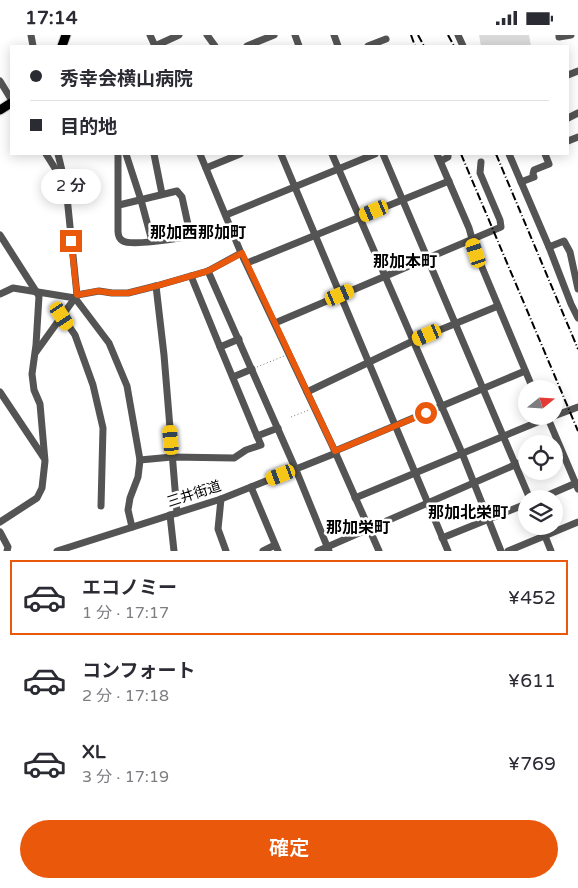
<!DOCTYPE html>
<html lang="ja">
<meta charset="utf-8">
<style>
body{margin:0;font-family:"Varela Round","Noto Sans JP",sans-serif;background:#f7f7f7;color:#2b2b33;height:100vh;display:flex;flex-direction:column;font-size:19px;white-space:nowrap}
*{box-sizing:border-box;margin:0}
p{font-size:16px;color:#7c7c81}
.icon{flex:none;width:28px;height:28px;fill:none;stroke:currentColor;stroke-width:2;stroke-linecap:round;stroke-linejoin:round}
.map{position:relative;height:516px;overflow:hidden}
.panel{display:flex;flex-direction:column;background:#fff;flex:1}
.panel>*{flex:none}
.top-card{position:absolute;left:10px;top:10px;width:559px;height:110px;border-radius:0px;box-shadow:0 2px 12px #0003;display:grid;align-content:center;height:110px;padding:0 20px;background:#fff}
.needle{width:32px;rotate:72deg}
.buttons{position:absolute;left:518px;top:345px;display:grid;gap:10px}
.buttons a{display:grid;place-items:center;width:45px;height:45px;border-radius:50%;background:#fff;box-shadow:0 2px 12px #0003;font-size:25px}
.end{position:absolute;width:22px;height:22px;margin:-11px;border:6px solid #ea580c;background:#fff;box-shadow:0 0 0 2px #fff}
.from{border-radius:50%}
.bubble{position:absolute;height:35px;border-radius:18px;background:#fff;box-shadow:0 2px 12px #0003;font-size:16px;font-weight:600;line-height:35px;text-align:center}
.car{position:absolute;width:15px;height:30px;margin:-15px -8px;border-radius:6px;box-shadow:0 0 4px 1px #0007;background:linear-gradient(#f5c518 24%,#345 0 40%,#f5c518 0 76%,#345 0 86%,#f5c518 0)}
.top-card b{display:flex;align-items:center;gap:18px;height:48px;font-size:19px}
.top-card b+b{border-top:1px solid #e1e1e2}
.top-card i{width:12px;height:12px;background:#2b2b33}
ul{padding:9px 0 0;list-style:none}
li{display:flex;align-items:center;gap:15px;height:75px;margin:0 10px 8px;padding:0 10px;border:2px solid transparent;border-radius:0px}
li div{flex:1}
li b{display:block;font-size:19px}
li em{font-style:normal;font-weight:600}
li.selected{border-color:#ea580c}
li>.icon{width:45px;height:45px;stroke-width:1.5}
.cta{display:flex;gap:10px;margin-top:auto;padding:10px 20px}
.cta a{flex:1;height:58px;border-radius:30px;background:#ea580c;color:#fff;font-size:20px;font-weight:600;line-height:58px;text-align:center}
.status{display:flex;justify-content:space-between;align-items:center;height:35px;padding:0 25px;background:#fff;direction:ltr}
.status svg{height:14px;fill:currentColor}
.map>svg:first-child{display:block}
.green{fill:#dbdbdb}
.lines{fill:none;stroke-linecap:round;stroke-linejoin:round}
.major-casing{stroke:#dbdbdb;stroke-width:11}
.path{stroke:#767676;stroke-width:1;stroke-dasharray:1 2.5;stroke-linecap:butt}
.minor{stroke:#545454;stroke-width:7}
.major{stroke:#000;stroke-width:9}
.rail{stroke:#000;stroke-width:2;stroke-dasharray:8 2.5 1 2.5;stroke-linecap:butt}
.route{stroke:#ea580c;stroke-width:6}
.labels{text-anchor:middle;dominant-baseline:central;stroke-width:5;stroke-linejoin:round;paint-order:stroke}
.street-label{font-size:14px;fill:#000;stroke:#fff}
.quarter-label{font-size:16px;font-weight:bold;fill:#000;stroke:#fff}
</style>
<div class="status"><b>17:14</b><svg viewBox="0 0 49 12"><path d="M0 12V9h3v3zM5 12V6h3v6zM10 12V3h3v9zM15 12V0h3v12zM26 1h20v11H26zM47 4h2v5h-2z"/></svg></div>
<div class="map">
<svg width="578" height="516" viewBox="0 0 578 516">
<rect width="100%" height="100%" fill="#fff"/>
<path class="green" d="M 479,0 L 529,0 L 531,11 L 481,11 Z"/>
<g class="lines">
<defs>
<g id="major">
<path d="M 62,11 L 66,0"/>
<path d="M 0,75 L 11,68"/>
</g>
</defs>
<use href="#major" class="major-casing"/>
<g class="path">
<path d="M 257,332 L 284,321"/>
<path d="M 291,382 L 309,375"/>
</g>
<g class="minor">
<path d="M 31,0 L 33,11"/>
<path d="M 150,0 L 155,11"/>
<path d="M 207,0 L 215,11"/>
<path d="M 295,0 L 299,11"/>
<path d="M 334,0 L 338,11"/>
<path d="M 458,0 L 463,11"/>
<path d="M 559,0 L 559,2 L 571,0"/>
<path d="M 155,11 L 179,0"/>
<path d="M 247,11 L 274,0"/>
<path d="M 368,11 L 386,4"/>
<path d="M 568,40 L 578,36"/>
<path d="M 0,46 L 11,64"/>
<path d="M 568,83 L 578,78"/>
<path d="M 568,106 L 578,102"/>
<path d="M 46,119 L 63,146"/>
<path d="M 118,119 L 118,196 C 118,200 119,204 123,206 C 131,211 174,204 185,202 L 189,194 L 182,162 L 177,156 L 119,170"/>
<path d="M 126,119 L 141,165 L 152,206"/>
<path d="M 154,119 L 162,159"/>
<path d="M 200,119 L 241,218 L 332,410 L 379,516"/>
<path d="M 281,119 L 448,516"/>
<path d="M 332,119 L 462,418 L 501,516"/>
<path d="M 383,119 L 530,464"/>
<path d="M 437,119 L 469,193 L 476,218 L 533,354"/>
<path d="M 509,119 L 549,212 L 571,269 L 578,283"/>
<path d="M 441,126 L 448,122 L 448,119"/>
<path d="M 206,133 L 240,119"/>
<path d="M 521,147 L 534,142 L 533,139 L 534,135 L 549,129 L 545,119"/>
<path d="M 226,180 L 375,119"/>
<path d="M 0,200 L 39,261 L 36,310 L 32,339 L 34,355 L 40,369 L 45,426 L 42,453 L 37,463 L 0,487"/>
<path d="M 549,212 L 564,206 L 570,217 L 578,254"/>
<path d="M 247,228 L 449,146"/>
<path d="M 208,236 L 296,435 L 329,516"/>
<path d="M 191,241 L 220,312"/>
<path d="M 156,251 L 164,320 L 177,478"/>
<path d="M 0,259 L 13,253 L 75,263 L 109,308 L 127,351 L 140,425 L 138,442 L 130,463 L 128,475 L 132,492"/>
<path d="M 77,260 L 99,256 L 112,258 L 128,258 L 156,251 L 208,236 L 241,218"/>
<path d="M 62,281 L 75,300 L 93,350 L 103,393 L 101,471"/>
<path d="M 275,288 L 501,192 L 500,185 L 480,138 L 481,127"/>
<path d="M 239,304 L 220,312 L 257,401"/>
<path d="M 36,317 L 77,260 L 66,152 L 58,119"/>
<path d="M 233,342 L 252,334"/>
<path d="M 0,357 L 44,423"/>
<path d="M 307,357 L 413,306 L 498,271"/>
<path d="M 547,381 L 578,454"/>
<path d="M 554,381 L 578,372"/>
<path d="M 335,416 L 525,336"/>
<path d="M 140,425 L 172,422 L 234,423 L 246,415 L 261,410 L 257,401 L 278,393"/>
<path d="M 251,452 L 278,516"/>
<path d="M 355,463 L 552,381"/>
<path d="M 221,464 L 218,494 L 226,516"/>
<path d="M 539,464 L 576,448"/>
<path d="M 170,480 L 174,516"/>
<path d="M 541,491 L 551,516"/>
<path d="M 0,497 L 8,512 L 7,516"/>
<path d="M 442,503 L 526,469"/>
<path d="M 57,516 L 221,464 L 336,418"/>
<path d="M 263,516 L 275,510"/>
<path d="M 318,516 L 526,425"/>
<path d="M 508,516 L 578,487"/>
</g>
<use href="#major" class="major"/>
<g class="rail">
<path d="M 411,0 L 415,11"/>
<path d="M 418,0 L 424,11"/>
<path d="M 448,0 L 454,11"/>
<path d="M 461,119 L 578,396"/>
<path d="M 496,119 L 578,314"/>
</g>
</g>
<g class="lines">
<path class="route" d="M 71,206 L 77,260 L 98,256 L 112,258 L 128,258 L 156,251 L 208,236 L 242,218 L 335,416 L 426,378"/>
</g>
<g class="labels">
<g class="street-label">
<text transform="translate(194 459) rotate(-18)">三井街道</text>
</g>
<g class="quarter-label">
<text x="198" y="198">那加西那加町</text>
<text x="405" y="227">那加本町</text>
<text x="468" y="478">那加北栄町</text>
<text x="358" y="493">那加栄町</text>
</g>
</g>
</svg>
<div class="buttons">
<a><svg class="needle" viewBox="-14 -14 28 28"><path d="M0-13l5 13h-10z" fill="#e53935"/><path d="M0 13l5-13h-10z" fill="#7c7c81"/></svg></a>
<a><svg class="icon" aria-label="locate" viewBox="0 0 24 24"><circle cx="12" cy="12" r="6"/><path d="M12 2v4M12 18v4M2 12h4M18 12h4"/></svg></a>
<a><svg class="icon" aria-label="layers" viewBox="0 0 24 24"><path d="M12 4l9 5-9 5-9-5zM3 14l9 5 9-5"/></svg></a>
</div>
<i class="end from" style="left:426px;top:378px"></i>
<i class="end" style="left:71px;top:206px"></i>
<div class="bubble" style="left:41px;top:134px;width:60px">2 分</div>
<i class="car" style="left:374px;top:176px;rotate:247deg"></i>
<i class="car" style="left:476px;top:218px;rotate:342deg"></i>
<i class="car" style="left:340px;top:260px;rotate:67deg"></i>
<i class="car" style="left:62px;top:281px;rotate:147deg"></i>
<i class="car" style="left:427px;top:300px;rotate:247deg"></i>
<i class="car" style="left:171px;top:405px;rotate:355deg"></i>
<i class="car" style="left:281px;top:440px;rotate:249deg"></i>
<div class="top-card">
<b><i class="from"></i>秀幸会横山病院</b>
<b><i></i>目的地</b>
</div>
</div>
<section class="panel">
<ul>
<li class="selected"><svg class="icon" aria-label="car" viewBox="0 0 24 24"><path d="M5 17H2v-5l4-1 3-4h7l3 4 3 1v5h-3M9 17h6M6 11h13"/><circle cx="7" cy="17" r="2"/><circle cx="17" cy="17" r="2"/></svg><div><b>エコノミー</b><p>1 分 · 17:17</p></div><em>¥452</em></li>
<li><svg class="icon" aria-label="car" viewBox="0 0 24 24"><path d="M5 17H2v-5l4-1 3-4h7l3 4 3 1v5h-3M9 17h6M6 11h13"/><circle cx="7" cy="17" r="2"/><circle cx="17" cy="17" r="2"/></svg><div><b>コンフォート</b><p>2 分 · 17:18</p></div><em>¥611</em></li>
<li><svg class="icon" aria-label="car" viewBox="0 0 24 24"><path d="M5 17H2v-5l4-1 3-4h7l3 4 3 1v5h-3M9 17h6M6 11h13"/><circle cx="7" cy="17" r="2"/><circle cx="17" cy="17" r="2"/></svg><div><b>XL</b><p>3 分 · 17:19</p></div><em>¥769</em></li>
</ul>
<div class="cta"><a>確定</a></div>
</section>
